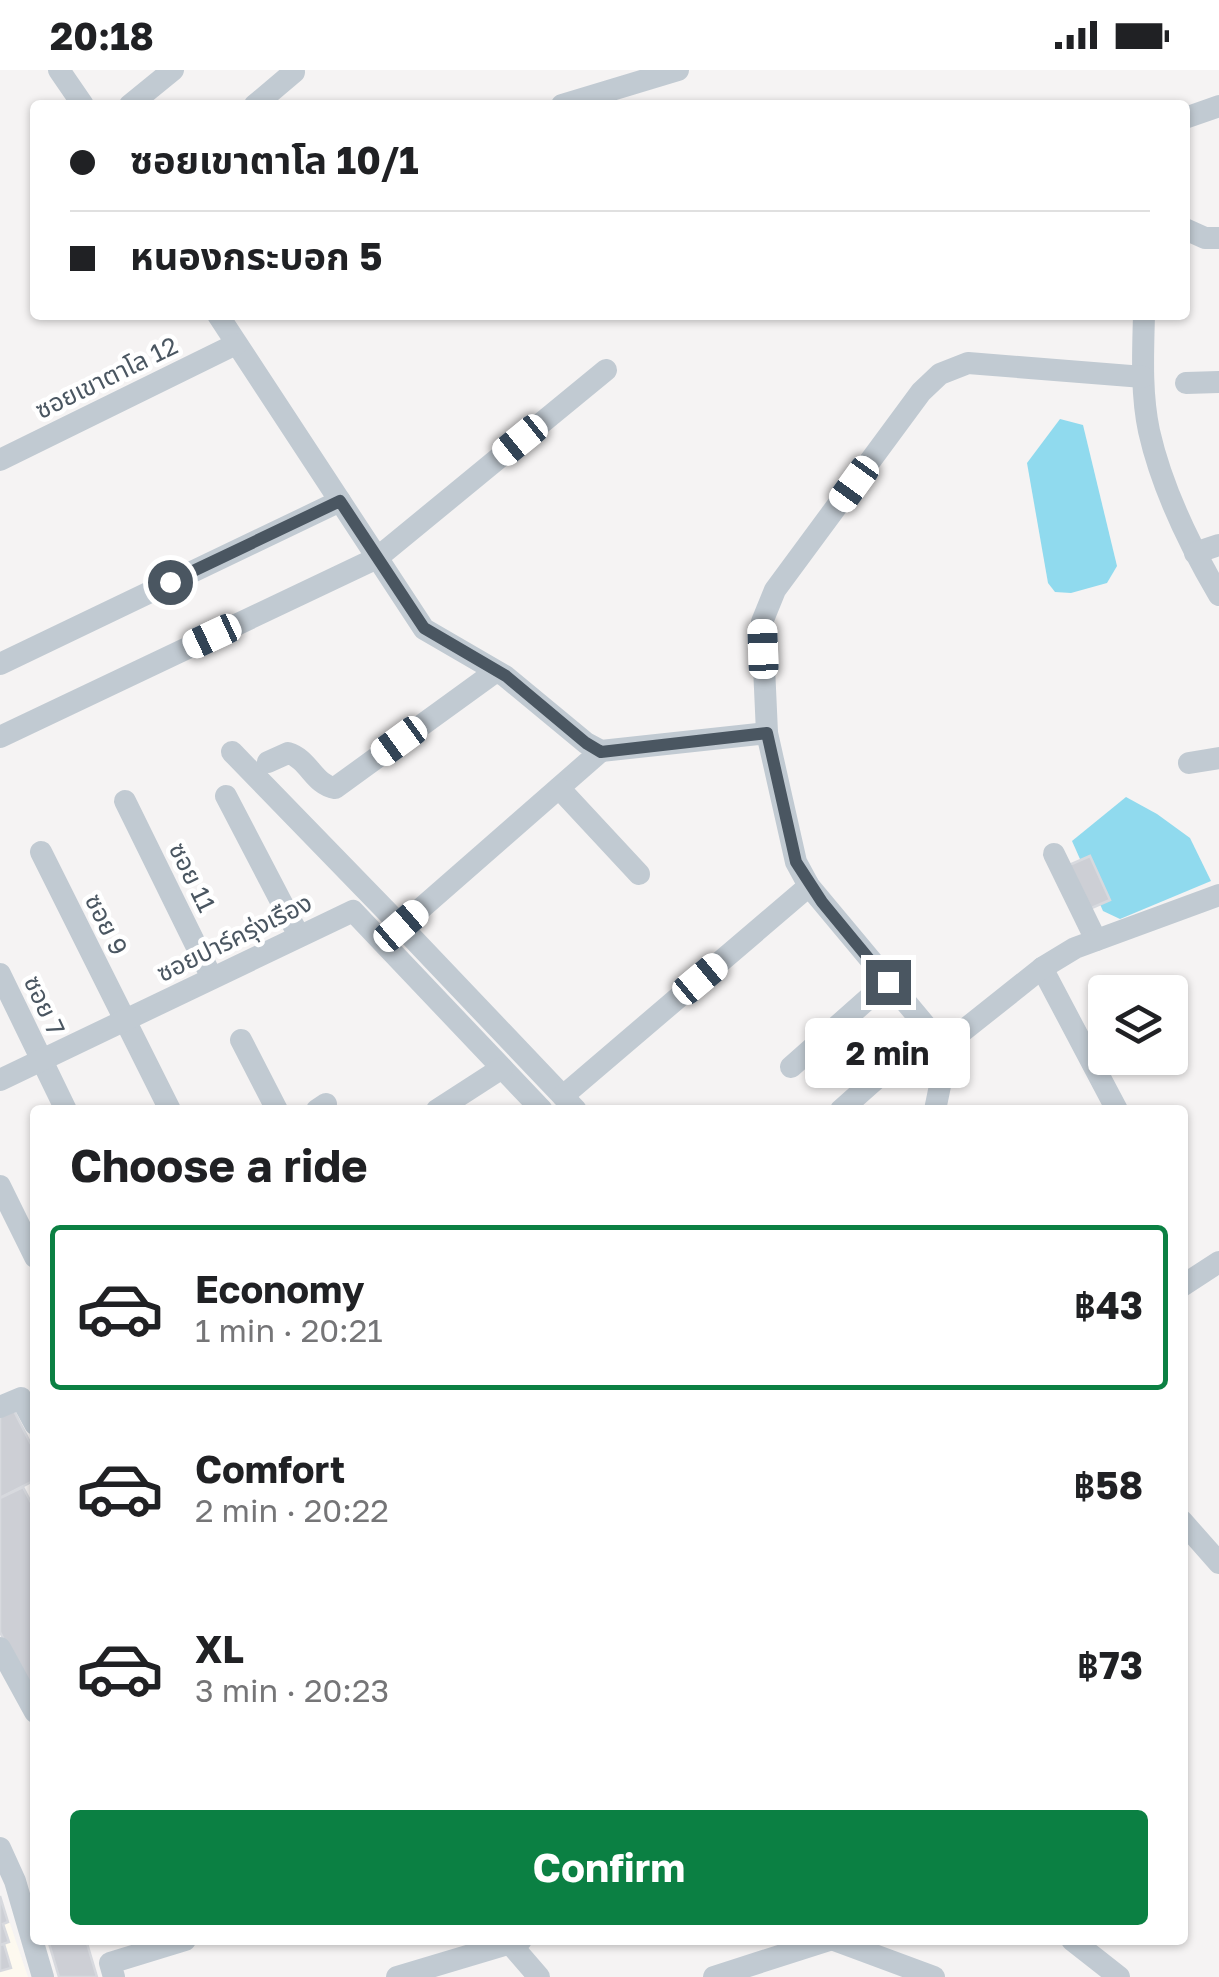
<!DOCTYPE html>
<meta charset="utf-8">
<style>
body{margin:0;font-family:"Golos Text","Noto Sans Thai",sans-serif;background:#f6f6f6;color:#202124;height:100vh;display:flex;flex-direction:column;font-size:38px;white-space:nowrap}
*{box-sizing:border-box;margin:0}
p{font-size:32px;color:#757577}
.icon{flex:none;width:55px;height:55px;fill:none;stroke:currentColor;stroke-width:2;stroke-linecap:round;stroke-linejoin:round}
.map{position:relative;flex:1;overflow:hidden}
.panel{position:absolute;left:30px;top:1035px;width:1158px;height:840px;display:flex;flex-direction:column;background:#fff;border-radius:10px;box-shadow:0 2px 8px #0004}
.panel>*{flex:none}
.hud{position:absolute;left:30px;top:30px;width:1160px;height:220px;border-radius:10px;box-shadow:0 2px 8px #0004;display:grid;align-content:center;height:220px;padding:0 40px;background:#fff}
.tools{position:absolute;left:1088px;top:905px;display:grid;gap:20px}
.tools a{display:grid;place-items:center;width:100px;height:100px;border-radius:10px;background:#fff;box-shadow:0 2px 8px #0004;font-size:50px}
.end{position:absolute;width:45px;height:45px;margin:-22px;border:12px solid #4a5661;background:#fff;box-shadow:0 0 0 5px #fff}
.from{border-radius:50%}
.bubble{position:absolute;height:70px;border-radius:10px;background:#fff;box-shadow:0 2px 8px #0004;font-size:32px;font-weight:700;line-height:70px;text-align:center}
.car{position:absolute;width:30px;height:60px;margin:-30px -15px;border-radius:12px;box-shadow:0 0 8px 2px #0007;background:linear-gradient(#fff 24%,#345 0 40%,#fff 0 76%,#345 0 86%,#fff 0)}
.hud b{display:flex;align-items:center;gap:35px;height:95px;font-size:38px}
.hud b+b{border-top:2px solid #e0e0e0}
.hud i{width:25px;height:25px;background:#202124}
ul{padding:0;list-style:none}
li{display:flex;align-items:center;gap:30px;height:165px;margin:0 20px 15px;padding:0 20px;border:5px solid transparent;border-radius:10px}
li div{flex:1}
li b{display:block;font-size:38px}
li em{font-style:normal;font-weight:700}
li.selected{border-color:#0b8043}
li>.icon{width:90px;height:90px;stroke-width:1.5}
h2{padding:0 40px;font-size:45px;line-height:120px}
.action{display:flex;gap:20px;margin-top:auto;padding:20px 40px}
.action a{flex:1;height:115px;border-radius:10px;background:#0b8043;color:#fff;font-size:40px;font-weight:700;line-height:115px;text-align:center}
.status{display:flex;justify-content:space-between;align-items:center;height:70px;padding:0 50px;background:#fff;direction:ltr}
.status svg{height:28px;fill:currentColor}
.map>svg:first-child{display:block}
.commercial{fill:#fdf9ef}
.water{fill:#90daee}
.building{fill:#cdcfd5;stroke:#d7d9de;stroke-width:2.5}
.lines{fill:none;stroke-linecap:round;stroke-linejoin:round}
.minor{stroke:#c1cad2;stroke-width:22}
.route{stroke:#4a5661;stroke-width:12}
.labels{text-anchor:middle;dominant-baseline:central;stroke-width:9;stroke-linejoin:round;paint-order:stroke}
.street-label{font-size:25px;fill:#4a5661;stroke:#fff}
</style>
<div class="status"><b>20:18</b><svg viewBox="0 0 49 12"><path d="M0 12V9h3v3zM5 12V6h3v6zM10 12V3h3v9zM15 12V0h3v12zM26 1h20v11H26zM47 4h2v5h-2z"/></svg></div>
<div class="map">
<svg width="1219" height="1907" viewBox="0 0 1219 1907">
<rect width="100%" height="100%" fill="#f5f3f3"/>
<path class="commercial" d="M 0,1824 L 28,1907 L 0,1907 Z"/>
<g class="water">
<path d="M 1060,349 L 1083,355 L 1117,496 L 1107,513 L 1071,523 L 1055,522 L 1048,513 L 1027,393 Z"/>
<path d="M 1126,727 L 1157,744 L 1190,768 L 1211,811 L 1120,849 L 1103,841 L 1072,771 Z"/>
</g>
<g class="building">
<path d="M 1090,786 L 1110,830 L 1087,840 L 1067,796 Z"/>
<path d="M 11,1335 L 35,1382 L 35,1410 L 0,1428 L 0,1341 Z"/>
<path d="M 23,1417 L 35,1440 L 35,1631 L 0,1562 L 0,1428 Z"/>
<path d="M 0,1826 L 8,1852 L 3,1854 L 9,1872 L 0,1875 Z"/>
<path d="M 48,1870 L 86,1870 L 97,1907 L 59,1907 Z"/>
<path d="M 4,1874 L 11,1898 L 0,1901 L 0,1875 Z"/>
</g>
<g class="lines">
<g class="minor">
<path d="M 59,0 L 83,35"/>
<path d="M 130,35 L 173,0"/>
<path d="M 255,35 L 294,2"/>
<path d="M 562,35 L 678,0"/>
<path d="M 1185,48 L 1219,36"/>
<path d="M 1185,159 L 1205,168 L 1219,168"/>
<path d="M 218,245 L 424,559 L 505,606 L 586,673 L 601,681 L 767,663 L 796,792 L 809,816 L 930,961 L 949,972"/>
<path d="M 1144,245 C 1143,283 1141,323 1149,361 C 1162,419 1189,474 1219,525"/>
<path d="M 1186,313 L 1219,312"/>
<path d="M 0,390 L 236,274"/>
<path d="M 1195,483 L 1219,475"/>
<path d="M 0,594 L 340,431"/>
<path d="M 767,663 L 762,552 L 775,520 L 921,322 L 940,304 L 968,293 L 1143,307"/>
<path d="M 0,667 L 377,488 L 606,300"/>
<path d="M 232,682 L 401,856 L 601,681"/>
<path d="M 268,692 L 288,683 C 309,689 314,715 335,718 L 495,602"/>
<path d="M 1189,693 L 1219,688"/>
<path d="M 559,718 L 639,804"/>
<path d="M 226,726 L 299,866"/>
<path d="M 125,731 L 212,908"/>
<path d="M 41,782 L 170,1040"/>
<path d="M 1054,784 L 1096,870"/>
<path d="M 401,856 L 576,1040"/>
<path d="M 1042,898 L 1117,1040"/>
<path d="M 0,904 L 66,1040"/>
<path d="M 241,970 L 277,1040"/>
<path d="M 949,972 L 1042,898 L 1075,878 L 1219,825"/>
<path d="M 791,997 L 887,912"/>
<path d="M 0,1010 L 353,841 L 542,1040"/>
<path d="M 563,1026 L 809,816"/>
<path d="M 317,1040 L 326,1034"/>
<path d="M 437,1040 L 502,998"/>
<path d="M 841,1040 L 930,961"/>
<path d="M 935,1040 L 949,972"/>
<path d="M 0,1116 L 35,1187"/>
<path d="M 1182,1216 L 1219,1192"/>
<path d="M 0,1337 L 21,1328 L 35,1354"/>
<path d="M 1182,1451 L 1219,1493"/>
<path d="M 0,1578 L 35,1642"/>
<path d="M 0,1778 L 15,1811 L 43,1907"/>
<path d="M 507,1870 L 539,1907"/>
<path d="M 834,1870 L 934,1907"/>
<path d="M 1072,1870 L 1119,1907"/>
<path d="M 114,1907 L 110,1893 L 185,1870"/>
<path d="M 397,1907 L 521,1870"/>
<path d="M 714,1907 L 829,1870"/>
</g>
</g>
<g class="lines">
<path class="route" d="M 170,512 L 340,431 L 424,558 L 506,606 L 586,673 L 601,682 L 767,663 L 796,792 L 822,832 L 888,912"/>
</g>
<g class="labels">
<g class="street-label">
<text transform="translate(106 307) rotate(-26)">ซอยเขาตาโล 12</text>
<text transform="translate(193 807) rotate(64)">ซอย 11</text>
<text transform="translate(107 854) rotate(64)">ซอย 9</text>
<text transform="translate(234 867) rotate(-26)">ซอยปาร์ครุ่งเรือง</text>
<text transform="translate(45 935) rotate(65)">ซอย 7</text>
</g>
</g>
</svg>
<div class="tools">
<a><svg class="icon" aria-label="layers" viewBox="0 0 24 24"><path d="M12 4l9 5-9 5-9-5zM3 14l9 5 9-5"/></svg></a>
</div>
<i class="end from" style="left:170px;top:512px"></i>
<i class="end" style="left:888px;top:912px"></i>
<div class="bubble" style="left:805px;top:948px;width:165px">2 min</div>
<i class="car" style="left:520px;top:370px;rotate:231deg"></i>
<i class="car" style="left:854px;top:414px;rotate:216deg"></i>
<i class="car" style="left:212px;top:566px;rotate:245deg"></i>
<i class="car" style="left:763px;top:579px;rotate:358deg"></i>
<i class="car" style="left:399px;top:671px;rotate:234deg"></i>
<i class="car" style="left:401px;top:856px;rotate:49deg"></i>
<i class="car" style="left:700px;top:909px;rotate:50deg"></i>
<div class="hud">
<b><i class="from"></i>ซอยเขาตาโล 10/1</b>
<b><i></i>หนองกระบอก 5</b>
</div>
<section class="panel">
<h2>Choose a ride</h2>
<ul>
<li class="selected"><svg class="icon" aria-label="car" viewBox="0 0 24 24"><path d="M5 17H2v-5l4-1 3-4h7l3 4 3 1v5h-3M9 17h6M6 11h13"/><circle cx="7" cy="17" r="2"/><circle cx="17" cy="17" r="2"/></svg><div><b>Economy</b><p>1 min · 20:21</p></div><em>฿43</em></li>
<li><svg class="icon" aria-label="car" viewBox="0 0 24 24"><path d="M5 17H2v-5l4-1 3-4h7l3 4 3 1v5h-3M9 17h6M6 11h13"/><circle cx="7" cy="17" r="2"/><circle cx="17" cy="17" r="2"/></svg><div><b>Comfort</b><p>2 min · 20:22</p></div><em>฿58</em></li>
<li><svg class="icon" aria-label="car" viewBox="0 0 24 24"><path d="M5 17H2v-5l4-1 3-4h7l3 4 3 1v5h-3M9 17h6M6 11h13"/><circle cx="7" cy="17" r="2"/><circle cx="17" cy="17" r="2"/></svg><div><b>XL</b><p>3 min · 20:23</p></div><em>฿73</em></li>
</ul>
<div class="action"><a>Confirm</a></div>
</section>
</div>
